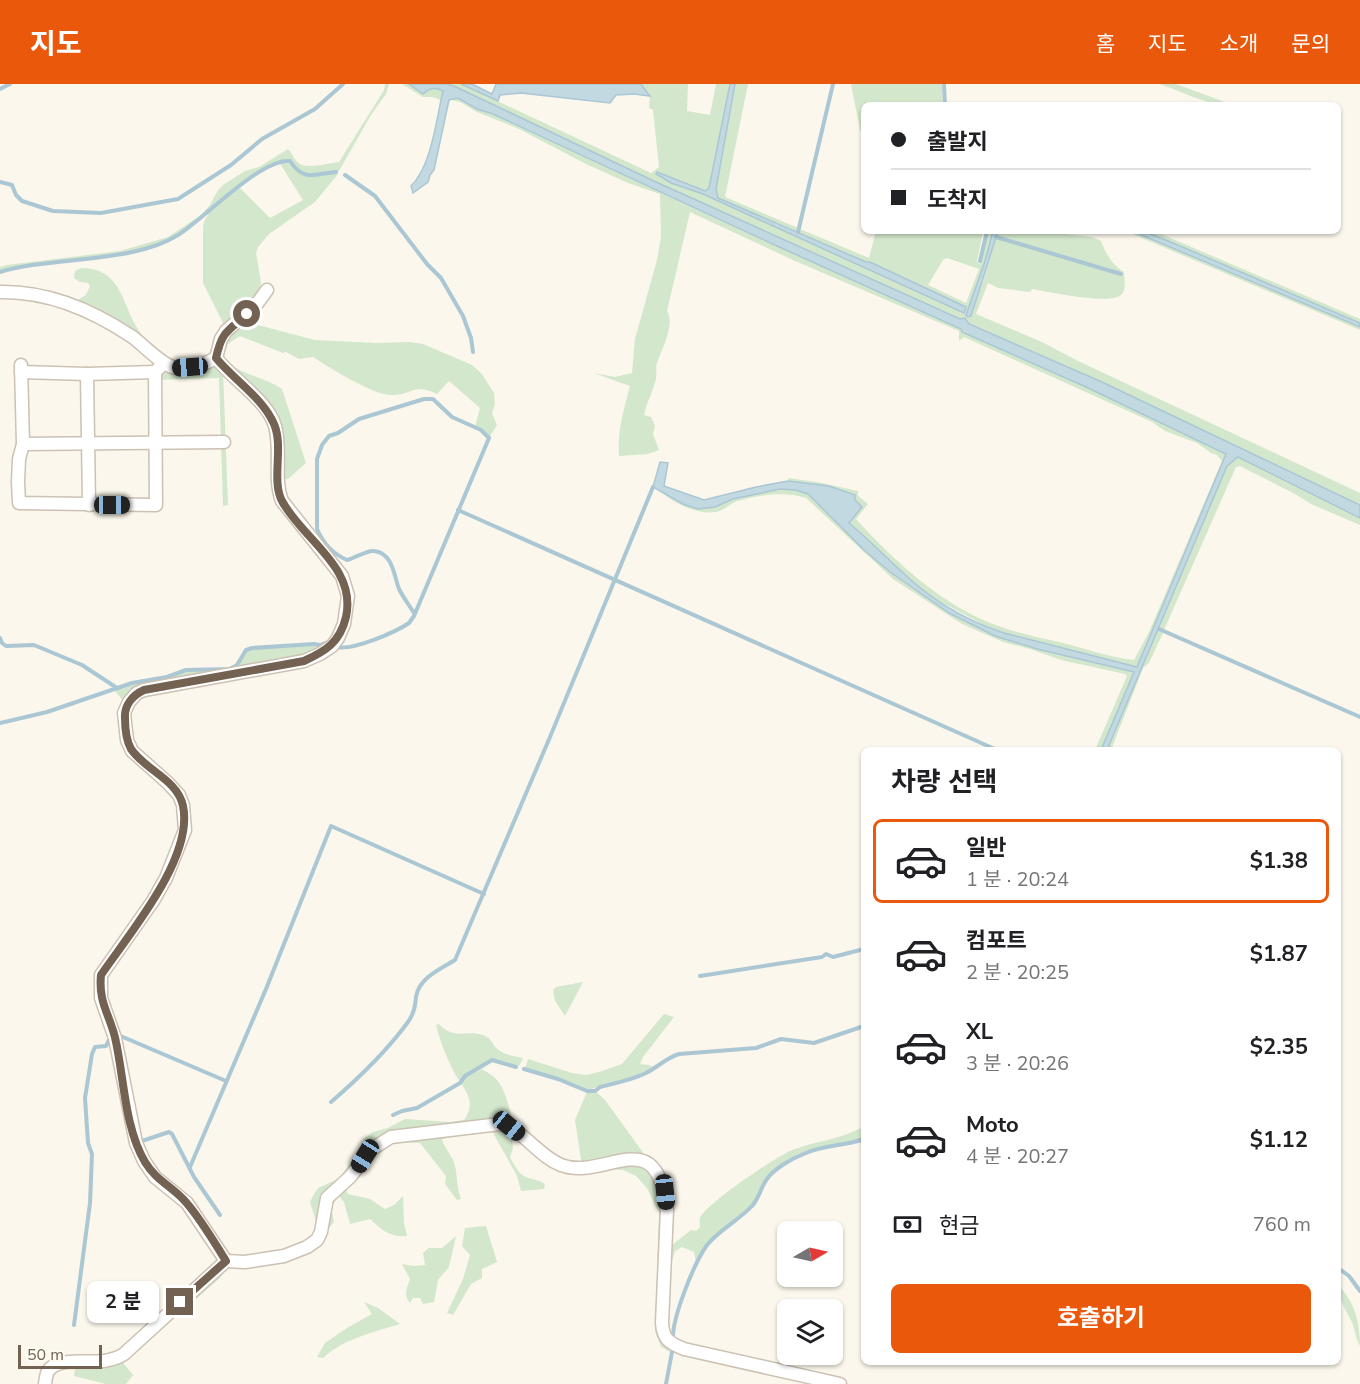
<!DOCTYPE html>
<html lang="ko">
<meta charset="utf-8">
<style>
body{margin:0;font-family:"Nunito Sans","Noto Sans KR",sans-serif;background:#f6f6f6;color:#202124;height:100vh;display:flex;flex-direction:column;font-size:22px;white-space:nowrap}
*{box-sizing:border-box;margin:0}
p{font-size:20px;color:#757577}
.icon{flex:none;width:33px;height:33px;fill:none;stroke:currentColor;stroke-width:2;stroke-linecap:round;stroke-linejoin:round}
.map{position:relative;flex:1;overflow:hidden}
.drawer{position:absolute;left:861px;top:663px;width:480px;height:618px;display:flex;flex-direction:column;background:#fff;border-radius:9px;box-shadow:0 2px 4px #0004}
.drawer>*{flex:none}
.hud{position:absolute;left:861px;top:18px;width:480px;height:132px;border-radius:9px;box-shadow:0 2px 4px #0004;display:grid;align-content:center;height:132px;padding:0 30px;background:#fff}
.needle{width:39px;rotate:81deg}
.tools{position:absolute;left:777px;top:1137px;display:grid;gap:12px}
.tools a{display:grid;place-items:center;width:66px;height:66px;border-radius:9px;background:#fff;box-shadow:0 2px 4px #0004;font-size:30px}
.scale{position:absolute;left:18px;bottom:15px;width:84px;box-sizing:border-box;padding-left:6px;border:3px solid #736251;border-top:0;font-size:16px;line-height:21px;white-space:nowrap;color:#736251;-webkit-text-stroke:4px #fdfbf2;paint-order:stroke}
.end{position:absolute;width:27px;height:27px;margin:-14px;border:8px solid #736251;background:#fff;box-shadow:0 0 0 3px #fff}
.from{border-radius:50%}
.bubble{position:absolute;height:42px;border-radius:9px;background:#fff;box-shadow:0 2px 4px #0004;font-size:20px;font-weight:700;line-height:42px;text-align:center}
.car{position:absolute;width:18px;height:36px;margin:-18px -9px;border-radius:8px;box-shadow:0 0 4px 2px #0007;background:linear-gradient(#222 24%,#8ab4d8 0 40%,#222 0 76%,#8ab4d8 0 86%,#222 0)}
.hud b{display:flex;align-items:center;gap:21px;height:57px;font-size:22px}
.hud b+b{border-top:2px solid #e0e0e0}
.hud i{width:15px;height:15px;background:#202124}
ul{padding:0;list-style:none}
li{display:flex;align-items:center;gap:18px;height:84px;margin:0 12px 9px;padding:0 18px;border:3px solid transparent;border-radius:9px}
li div{flex:1}
li b{display:block;font-size:22px}
li em{font-style:normal;font-weight:700}
li.current{border-color:#ea580c}
li>.icon{width:54px;height:54px;stroke-width:1.5}
h2{padding:0 30px;font-size:27px;line-height:72px}
.pay{display:flex;align-items:center;gap:15px;height:66px;padding:0 30px;font-size:22px}
.pay p{margin-inline-start:auto}
.action{display:flex;gap:12px;margin-top:auto;padding:12px 30px}
.action a{flex:1;height:69px;border-radius:9px;background:#ea580c;color:#fff;font-size:24px;font-weight:700;line-height:69px;text-align:center}
header{display:flex;align-items:center;gap:36px;box-sizing:border-box;height:84px;padding:0 30px;background:#ea580c;color:#fff}
header strong{font-size:28px}
nav{display:flex;gap:33px;margin-inline-start:auto;font-size:21px}
.map>svg:first-child{display:block}
.green{fill:#d3e7cc;fill-rule:evenodd}
.water{fill:#c2d9e2;stroke:#aac7d3;stroke-width:1.5}
.lines{fill:none;stroke-linecap:round;stroke-linejoin:round}
.stream{stroke:#aac7d3;stroke-width:4}
.minor-casing{stroke:#ccc1b3;stroke-width:15}
.minor{stroke:#fff;stroke-width:12}
.route{stroke:#736251;stroke-width:8}
</style>
<header>
<strong>지도</strong>
<nav><a>홈</a><a>지도</a><a>소개</a><a>문의</a></nav>
</header>
<div class="map">
<svg width="1360" height="1300" viewBox="0 0 1360 1300">
<rect width="100%" height="100%" fill="#fbf7ec"/>
<g class="green">
<path d="M 385,0 L 389,0 L 386,10 L 371,31 L 339,87 C 315,87 307,99 290,76 C 259,72 204,136 174,152 C 125,180 54,171 0,187 L 0,183 L 7,181 L 120,167 L 168,153 L 201,131 L 210,121 L 218,106 L 223,101 L 245,87 L 259,83 L 288,65 C 292,68 294,77 300,80 C 307,85 330,79 339,78 L 384,6 Z"/>
<path d="M 402,0 L 409,0 L 423,9 C 430,4 435,3 443,6 L 441,16 L 432,13 L 423,13 Z"/>
<path d="M 447,0 L 461,0 L 651,89 L 659,83 L 653,26 L 649,24 L 650,10 L 641,0 L 688,0 L 687,27 L 710,31 L 716,0 L 730,0 L 709,104 L 705,107 L 692,101 L 669,97 L 671,99 L 703,110 L 964,229 L 870,178 L 866,178 L 718,114 L 716,105 L 735,0 L 748,0 L 725,113 L 798,144 L 798,147 L 800,145 L 869,174 L 876,147 L 983,148 L 977,177 L 979,180 L 981,177 L 988,147 L 993,147 L 981,204 L 996,154 L 1122,190 L 1121,189 L 997,152 L 998,147 L 1056,147 L 1057,149 L 1092,153 L 1101,157 C 1106,170 1112,181 1124,188 C 1124,195 1127,206 1121,211 C 1110,221 1049,208 1032,205 L 1030,208 L 998,204 L 988,199 L 976,230 L 1042,258 L 1078,277 L 1360,409 L 1360,421 L 1102,298 L 969,240 L 965,234 L 960,235 L 656,98 ZM 947,174 L 979,185 L 966,219 L 928,201 L 943,176 Z"/>
<path d="M 851,0 L 942,0 L 943,21 L 864,21 L 864,51 L 860,46 Z"/>
<path d="M 1160,0 L 1176,0 L 1233,21 C 1206,21 1185,9 1160,0 Z"/>
<path d="M 458,14 L 477,25 L 492,30 L 777,162 L 961,245 L 962,248 L 1086,303 L 1226,370 L 1137,583 L 1004,549 L 988,543 L 937,516 L 918,502 L 849,439 L 829,402 L 788,397 L 788,394 L 817,398 L 858,407 L 858,412 L 868,420 L 856,435 C 896,479 944,523 1001,543 C 1021,550 1043,554 1063,559 C 1086,565 1110,573 1134,576 L 1149,548 L 1222,377 L 1217,371 L 1211,369 L 1197,359 L 1165,347 L 1152,338 L 964,253 L 959,257 L 959,247 L 795,177 L 690,128 L 667,227 C 675,240 663,263 658,276 C 655,281 657,289 656,295 C 653,307 647,318 644,331 L 651,333 L 655,342 L 653,350 L 659,366 L 648,370 L 619,372 C 617,347 624,325 630,302 L 594,289 L 615,293 L 632,289 L 635,255 L 657,176 L 661,153 L 660,110 L 628,99 L 586,80 L 517,44 L 477,28 L 462,19 L 449,15 Z"/>
<path d="M 284,77 L 289,78 C 307,104 315,85 338,90 L 315,118 L 269,150 L 258,163 L 256,169 L 261,198 L 259,209 L 225,243 L 203,199 L 203,142 C 207,124 226,114 240,104 L 270,134 L 303,116 L 279,78 Z"/>
<path d="M 1125,147 L 1132,147 L 1360,243 L 1360,246 Z"/>
<path d="M 1143,147 L 1154,147 L 1360,235 L 1360,239 Z"/>
<path d="M 81,184 C 120,184 121,216 136,242 C 143,255 155,265 164,275 L 71,220 L 86,211 L 90,202 L 88,199 L 80,198 L 74,194 L 75,187 Z"/>
<path d="M 250,239 L 315,256 L 376,259 L 409,258 L 423,260 L 472,281 L 482,290 L 494,309 L 495,320 L 492,329 L 497,341 L 489,354 L 482,345 L 475,343 L 480,324 L 449,297 L 437,310 C 414,299 413,310 393,311 C 376,313 328,283 313,273 L 299,275 L 286,268 L 283,269 L 240,252 L 229,259 L 224,265 L 224,275 C 242,292 263,292 282,305 L 306,379 L 288,395 L 280,396 L 279,352 L 220,271 C 223,254 232,241 250,239 Z"/>
<path d="M 217,280 L 223,286 L 228,421 L 223,422 L 219,294 L 157,296 L 164,283 Z"/>
<path d="M 1238,372 L 1360,434 L 1360,441 L 1311,420 L 1295,410 L 1240,382 L 1236,383 L 1164,546 L 1159,544 L 1227,382 Z"/>
<path d="M 657,405 L 683,420 L 715,423 L 733,415 L 780,405 L 795,406 L 808,410 L 864,466 L 890,488 L 949,529 L 995,552 L 1037,565 L 1135,588 L 1101,666 L 1095,666 L 1127,592 L 1125,590 L 1061,576 L 1030,565 L 1003,558 L 962,540 L 893,495 L 806,414 C 783,407 760,411 737,417 C 730,420 723,427 716,428 C 695,431 672,418 657,405 Z"/>
<path d="M 1158,546 L 1163,549 L 1149,579 L 1143,584 L 1111,666 L 1107,666 Z"/>
<path d="M 330,559 L 319,569 L 164,599 L 125,619 L 114,606 L 132,600 L 167,594 L 186,587 L 230,585 L 238,582 L 246,567 L 252,565 L 314,561 L 320,562 Z"/>
<path d="M 583,898 L 565,932 L 555,917 L 553,906 L 556,903 Z"/>
<path d="M 664,930 L 674,933 L 643,973 L 640,980 L 649,981 L 654,984 L 630,994 L 587,1006 L 559,995 L 525,984 L 528,975 L 572,989 L 586,991 L 599,988 L 622,980 Z"/>
<path d="M 439,940 C 455,957 466,945 483,951 C 491,954 491,958 496,964 C 503,971 514,972 523,974 L 519,982 L 492,976 L 465,991 L 460,998 C 450,983 440,958 436,941 Z"/>
<path d="M 482,985 C 486,988 491,990 494,993 C 506,1003 511,1031 514,1045 L 395,1050 L 338,1101 L 318,1144 L 310,1118 L 313,1112 L 318,1104 L 338,1095 L 355,1073 L 364,1055 L 373,1048 L 388,1044 L 405,1035 L 450,1038 L 464,1036 C 474,1022 470,1013 461,999 L 466,993 Z"/>
<path d="M 595,1007 L 605,1016 L 652,1081 L 582,1082 L 575,1036 L 587,1008 Z"/>
<path d="M 491,1042 L 506,1043 L 534,1067 L 512,1053 L 513,1064 L 510,1073 C 514,1080 518,1090 526,1093 C 533,1096 538,1095 545,1100 L 544,1105 L 521,1107 L 517,1092 L 491,1045 L 442,1055 C 444,1063 450,1069 453,1076 C 458,1088 456,1102 461,1115 L 457,1116 L 445,1100 L 446,1092 L 420,1059 C 413,1059 406,1058 400,1058 C 373,1061 364,1092 346,1106 L 348,1110 L 370,1115 L 385,1125 L 394,1121 L 403,1112 L 404,1139 L 407,1152 C 390,1154 381,1145 370,1135 L 350,1140 L 344,1118 L 339,1112 L 331,1123 L 334,1138 C 326,1146 322,1157 313,1164 C 294,1180 251,1184 227,1183 L 221,1193 L 123,1279 L 133,1291 L 126,1300 L 106,1300 L 74,1292 L 76,1280 L 103,1280 L 122,1277 L 226,1180 L 247,1180 L 284,1174 L 311,1161 L 321,1150 L 330,1114 L 352,1094 L 373,1067 L 394,1055 Z"/>
<path d="M 864,1042 L 864,1054 L 847,1060 L 807,1067 L 771,1089 L 764,1097 L 759,1110 L 752,1121 L 707,1160 L 696,1178 L 694,1168 L 682,1163 L 675,1167 L 670,1183 L 666,1162 L 672,1161 L 691,1146 L 696,1147 L 700,1143 C 700,1140 699,1137 700,1134 C 706,1120 774,1074 790,1067 C 814,1057 841,1056 864,1042 Z"/>
<path d="M 612,1079 L 644,1081 L 664,1113 L 659,1241 L 670,1264 L 670,1268 L 661,1263 L 655,1247 L 659,1129 L 647,1104 L 636,1092 L 623,1086 L 596,1084 Z"/>
<path d="M 486,1142 L 497,1178 L 482,1185 L 482,1194 L 471,1200 L 453,1231 L 447,1229 L 463,1195 L 470,1171 L 462,1162 L 465,1144 Z"/>
<path d="M 456,1152 L 449,1183 L 438,1196 L 434,1218 L 423,1220 L 420,1214 L 413,1214 L 410,1219 C 403,1211 407,1204 410,1195 L 402,1180 L 414,1182 L 425,1181 L 423,1169 L 429,1164 L 442,1164 Z"/>
<path d="M 1338,1201 C 1355,1218 1360,1239 1360,1262 C 1356,1255 1355,1246 1352,1238 C 1346,1227 1338,1214 1338,1201 Z"/>
<path d="M 364,1218 L 378,1224 L 400,1240 C 374,1248 343,1255 323,1274 L 317,1273 L 325,1259 L 347,1244 L 372,1230 Z"/>
</g>
<g class="water">
<path d="M 409,0 L 447,0 L 454,2 L 656,98 L 960,235 L 965,234 L 969,240 L 1102,298 L 1360,421 L 1360,434 L 1238,373 L 1227,382 L 1107,666 L 1101,666 L 1134,588 L 1037,565 L 995,552 L 949,529 L 890,488 L 864,466 L 808,410 L 795,406 L 780,405 L 733,415 L 715,423 L 698,425 L 683,420 L 653,403 L 660,378 L 668,379 L 664,402 L 704,416 L 756,403 L 788,397 L 829,402 L 855,411 L 855,416 L 862,423 L 849,439 C 873,459 894,482 918,502 C 942,522 974,539 1004,549 L 1137,583 L 1226,370 L 1086,303 L 962,248 L 961,245 L 777,162 L 493,30 L 477,25 L 458,14 L 449,16 L 434,86 L 430,91 L 428,98 L 413,109 L 411,102 C 432,81 436,36 443,7 C 435,3 430,4 423,10 Z"/>
<path d="M 461,0 L 472,0 L 492,10 L 496,0 L 641,0 L 650,12 L 634,10 L 616,11 L 610,19 L 521,9 L 500,11 L 498,17 Z"/>
<path d="M 730,0 L 735,0 L 716,105 L 718,114 L 866,178 L 870,178 L 966,223 L 964,229 L 703,110 L 671,99 L 656,90 L 657,88 L 705,107 L 709,104 Z"/>
<path d="M 993,147 L 998,147 L 971,232 L 968,233 L 966,231 L 985,177 Z"/>
<path d="M 1132,147 L 1143,147 L 1173,159 L 1360,239 L 1360,243 Z"/>
</g>
<g class="lines">
<g class="stream">
<path d="M 944,0 L 945,21"/>
<path d="M 0,5 L 10,0"/>
<path d="M 345,91 L 375,112 L 427,180 L 441,194 L 463,232 L 471,254 L 473,268"/>
<path d="M 0,98 L 12,101 L 16,111 L 22,117 L 53,127 L 101,129 L 178,115 L 231,81 L 262,55 L 315,25 L 343,0"/>
<path d="M 798,148 L 833,0"/>
<path d="M 996,153 L 1121,190"/>
<path d="M 980,177 L 987,147"/>
<path d="M 0,188 C 53,172 132,180 178,151 C 205,134 261,74 290,77 C 304,98 313,90 336,88"/>
<path d="M 458,426 L 997,666"/>
<path d="M 1159,545 L 1360,633"/>
<path d="M 0,554 L 2,559 L 6,562 L 34,561 L 82,581 L 117,604"/>
<path d="M 337,563 C 352,567 396,548 409,539 L 414,532 L 489,354 L 481,346 L 452,333 L 433,315 L 424,315 L 359,335 L 338,349 L 329,352 L 322,361 L 317,375 L 317,445 C 323,459 333,470 347,476 C 355,474 367,466 374,467 C 393,469 394,492 399,505 C 403,513 409,521 414,529"/>
<path d="M 0,639 L 47,628 L 132,599 L 167,593 L 186,586 L 230,585 L 237,581 L 246,566 L 252,564 L 314,560 L 320,561 L 328,558"/>
<path d="M 700,892 L 822,873 L 826,870 L 833,873 L 864,865"/>
<path d="M 524,985 L 558,995 L 587,1007 L 595,1007 L 600,1003 C 616,999 632,996 646,989 C 658,983 666,974 679,970 L 756,964 L 781,955 L 814,959 L 864,942"/>
<path d="M 331,1018 C 359,994 386,968 408,938 C 414,929 415,923 416,913 C 419,894 440,885 455,876 L 550,653 L 653,403"/>
<path d="M 393,1031 L 402,1027 L 417,1024 L 460,999 L 465,992 L 492,976 L 516,983"/>
<path d="M 142,1057 L 169,1048 L 172,1050 L 194,1093 L 220,1131"/>
<path d="M 190,1083 L 266,905 L 331,742 L 484,810"/>
<path d="M 1338,1184 L 1349,1192 L 1360,1207"/>
<path d="M 74,1241 L 90,1119 L 92,1070 L 88,1059 L 85,1014 L 92,970 L 95,963 L 106,962 L 110,954 L 123,953 L 226,997"/>
<path d="M 673,1255 C 672,1234 694,1179 707,1161 C 719,1146 739,1136 752,1122 C 759,1114 760,1106 765,1098 C 772,1085 793,1074 806,1069 C 824,1061 845,1062 864,1055"/>
<path d="M 666,1300 L 672,1268"/>
</g>
<defs>
<g id="minor">
<path d="M 267,206 L 256,221 L 226,247 L 221,255 L 216,274 C 232,295 268,317 275,342 C 282,367 273,394 282,417 L 342,492 L 348,512 L 344,540 L 338,554 L 332,562 L 320,570 L 304,577 L 144,606 L 137,609 L 129,618 L 124,629 L 127,656 L 132,667 L 168,699 L 179,711 L 183,721 L 185,746 L 166,794 L 153,817 L 101,891 L 101,914 L 115,954 L 136,1059 L 144,1077 L 155,1093 L 187,1119 L 226,1177 L 245,1178 L 284,1172 L 307,1163 L 317,1156 L 321,1148 L 327,1114 L 350,1093 L 372,1065 L 391,1053 L 500,1040 C 524,1046 538,1072 561,1081 C 605,1098 657,1035 667,1126 L 662,1239 C 663,1255 669,1259 684,1265 L 840,1300"/>
<path d="M 0,208 C 47,207 92,226 131,252 C 143,260 162,282 176,284 C 189,286 205,280 216,274"/>
<path d="M 21,281 L 23,360 L 19,375 L 18,398 L 19,419 L 156,421 L 155,288 L 164,279"/>
<path d="M 21,288 L 87,290 L 155,288"/>
<path d="M 87,290 L 89,421"/>
<path d="M 23,360 L 224,358"/>
<path d="M 45,1300 C 46,1293 46,1287 52,1283 C 69,1271 101,1285 124,1270 L 226,1177"/>
</g>
</defs>
<use href="#minor" class="minor-casing"/>
<use href="#minor" class="minor"/>
</g>
<g class="lines">
<path class="route" d="M 180,1218 L 226,1177 C 215,1159 198,1131 184,1116 C 171,1102 155,1095 145,1078 C 125,1045 124,995 116,958 C 111,932 98,920 101,891 C 129,850 194,774 183,722 C 178,696 145,686 131,665 C 126,656 125,645 125,634 C 124,621 133,611 144,606 L 304,577 C 326,567 340,558 346,533 C 357,483 303,456 282,417 C 271,396 284,363 274,340 C 263,314 234,296 216,274 C 222,247 227,248 247,230"/>
</g>
</svg>
<div class="tools">
<a><svg class="needle" viewBox="-14 -14 28 28"><path d="M0-13l5 13h-10z" fill="#e53935"/><path d="M0 13l5-13h-10z" fill="#757577"/></svg></a>
<a><svg class="icon" aria-label="layers" viewBox="0 0 24 24"><path d="M12 4l9 5-9 5-9-5zM3 14l9 5 9-5"/></svg></a>
</div>
<div class="scale">50 m</div>
<i class="end from" style="left:247px;top:230px"></i>
<i class="end" style="left:180px;top:1218px"></i>
<div class="bubble" style="left:87px;top:1197px;width:72px">2 분</div>
<i class="car" style="left:190px;top:283px;rotate:266deg"></i>
<i class="car" style="left:112px;top:421px;rotate:90deg"></i>
<i class="car" style="left:509px;top:1042px;rotate:129deg"></i>
<i class="car" style="left:365px;top:1072px;rotate:212deg"></i>
<i class="car" style="left:665px;top:1108px;rotate:174deg"></i>
<div class="hud">
<b><i class="from"></i>출발지</b>
<b><i></i>도착지</b>
</div>
<section class="drawer">
<h2>차량 선택</h2>
<ul>
<li class="current"><svg class="icon" aria-label="car" viewBox="0 0 24 24"><path d="M5 17H2v-5l4-1 3-4h7l3 4 3 1v5h-3M9 17h6M6 11h13"/><circle cx="7" cy="17" r="2"/><circle cx="17" cy="17" r="2"/></svg><div><b>일반</b><p>1 분 · 20:24</p></div><em>$1.38</em></li>
<li><svg class="icon" aria-label="car" viewBox="0 0 24 24"><path d="M5 17H2v-5l4-1 3-4h7l3 4 3 1v5h-3M9 17h6M6 11h13"/><circle cx="7" cy="17" r="2"/><circle cx="17" cy="17" r="2"/></svg><div><b>컴포트</b><p>2 분 · 20:25</p></div><em>$1.87</em></li>
<li><svg class="icon" aria-label="car" viewBox="0 0 24 24"><path d="M5 17H2v-5l4-1 3-4h7l3 4 3 1v5h-3M9 17h6M6 11h13"/><circle cx="7" cy="17" r="2"/><circle cx="17" cy="17" r="2"/></svg><div><b>XL</b><p>3 분 · 20:26</p></div><em>$2.35</em></li>
<li><svg class="icon" aria-label="car" viewBox="0 0 24 24"><path d="M5 17H2v-5l4-1 3-4h7l3 4 3 1v5h-3M9 17h6M6 11h13"/><circle cx="7" cy="17" r="2"/><circle cx="17" cy="17" r="2"/></svg><div><b>Moto</b><p>4 분 · 20:27</p></div><em>$1.12</em></li>
</ul>
<div class="pay"><svg class="icon" aria-label="cash" viewBox="0 0 24 24"><path d="M3 7h18v10H3z"/><circle cx="12" cy="12" r="2"/></svg>현금<p>760 m</p></div>
<div class="action"><a>호출하기</a></div>
</section>
</div>
